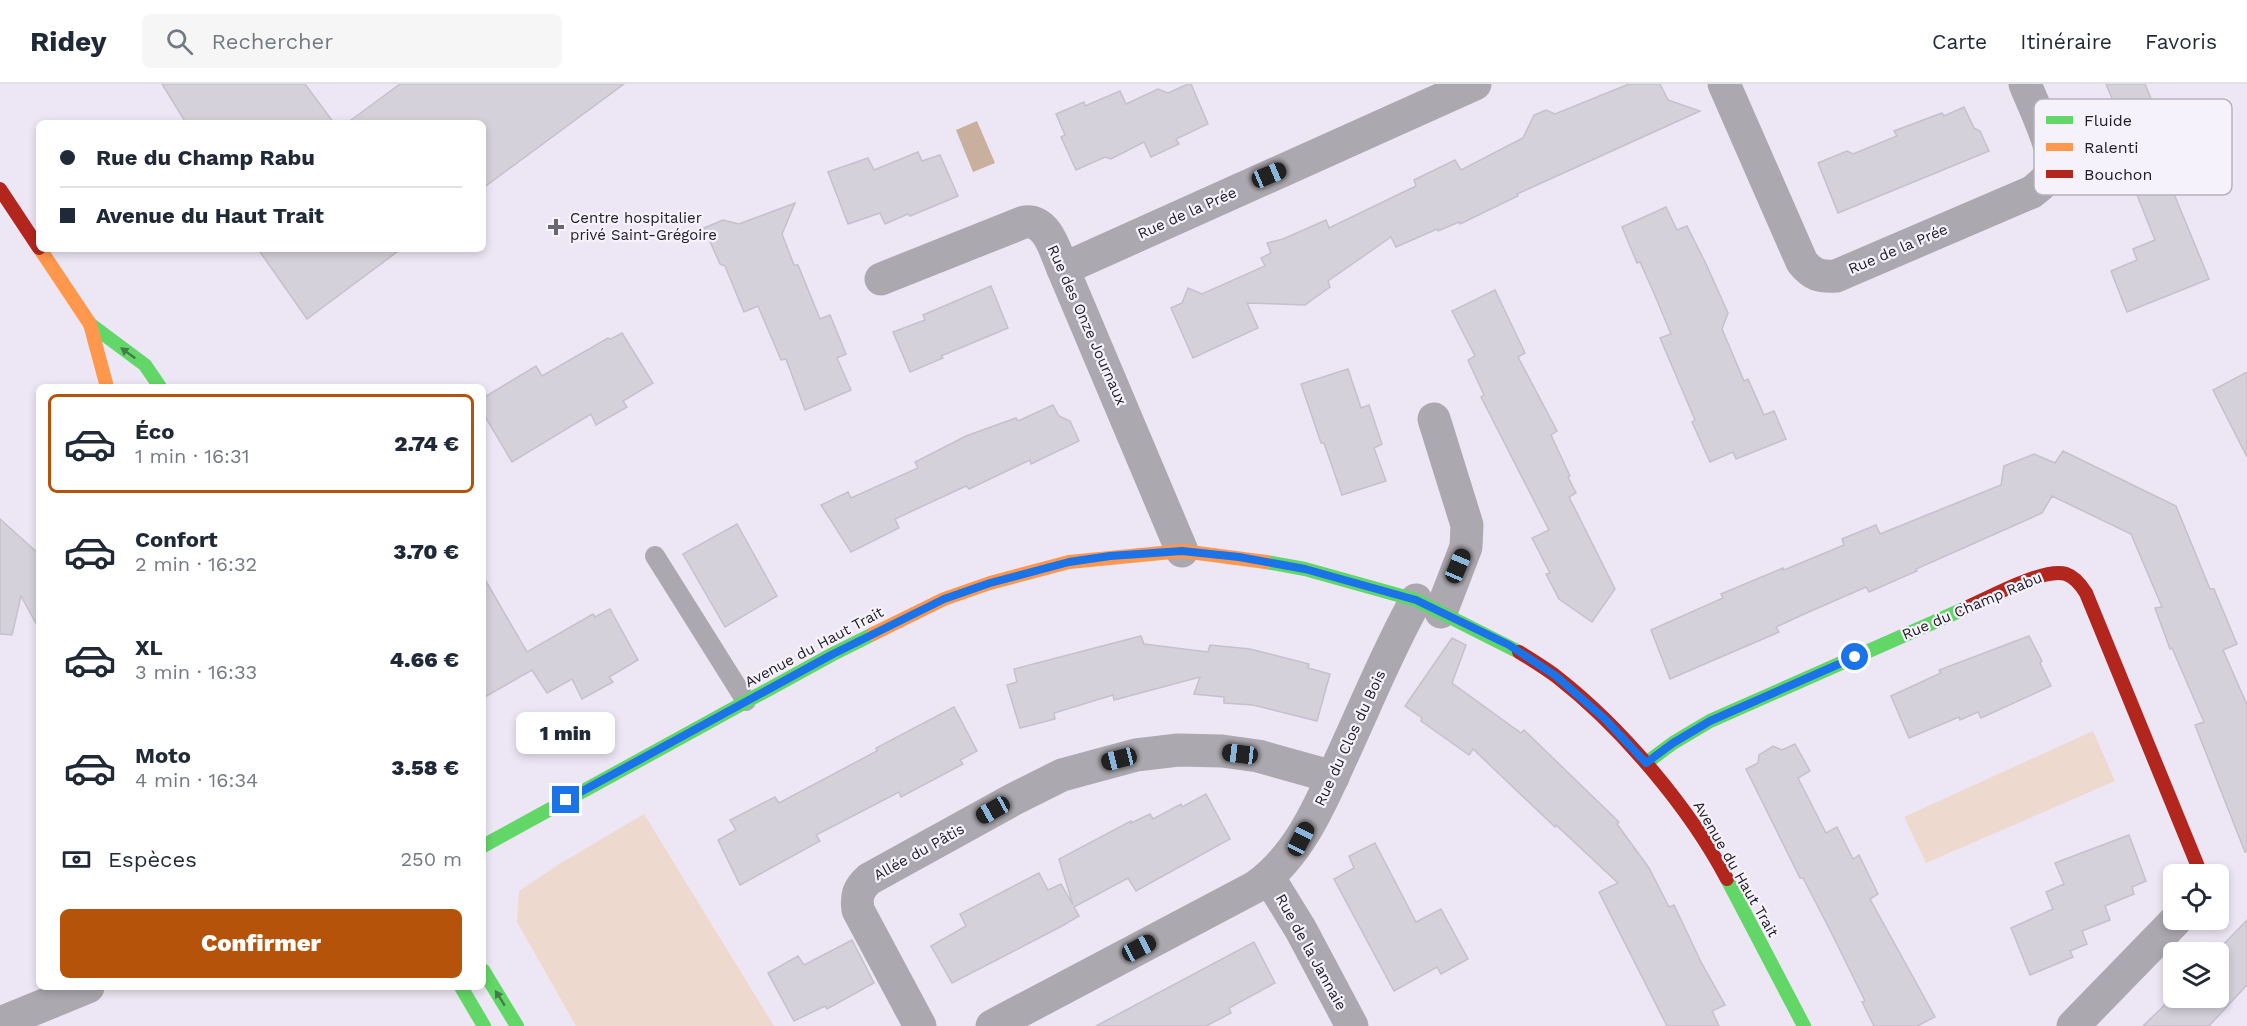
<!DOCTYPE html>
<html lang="fr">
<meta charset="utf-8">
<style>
body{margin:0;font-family:"Work Sans",sans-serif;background:#f6f6f7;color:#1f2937;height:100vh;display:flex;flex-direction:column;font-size:22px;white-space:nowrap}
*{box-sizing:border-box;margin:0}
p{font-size:20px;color:#747a83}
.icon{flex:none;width:33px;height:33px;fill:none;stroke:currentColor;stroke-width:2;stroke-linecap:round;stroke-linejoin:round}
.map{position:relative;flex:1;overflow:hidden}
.details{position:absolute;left:36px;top:300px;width:450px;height:606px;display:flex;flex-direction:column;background:#fff;border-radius:9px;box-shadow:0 3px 9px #0003}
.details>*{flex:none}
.hud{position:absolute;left:36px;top:36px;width:450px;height:132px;border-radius:9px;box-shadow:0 3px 9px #0003;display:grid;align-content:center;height:132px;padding:0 24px;background:#fff}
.tools{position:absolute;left:2163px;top:780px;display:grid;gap:12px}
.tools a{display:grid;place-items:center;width:66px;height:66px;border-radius:9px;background:#fff;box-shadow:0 3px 9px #0003;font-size:30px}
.end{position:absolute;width:27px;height:27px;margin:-14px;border:8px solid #1a73e8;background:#fff;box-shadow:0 0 0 3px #fff}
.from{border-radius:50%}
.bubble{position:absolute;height:42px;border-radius:9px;background:#fff;box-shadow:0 3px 9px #0003;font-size:20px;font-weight:800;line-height:42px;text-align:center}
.car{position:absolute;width:18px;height:36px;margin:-18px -9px;border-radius:8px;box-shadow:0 0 4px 2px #0007;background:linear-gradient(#222 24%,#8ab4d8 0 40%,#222 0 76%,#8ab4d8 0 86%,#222 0)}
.hud b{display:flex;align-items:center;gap:21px;height:57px;font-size:22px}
.hud b+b{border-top:2px solid #e0e1e3}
.hud i{width:15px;height:15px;background:#1f2937}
ul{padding:10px 0 0;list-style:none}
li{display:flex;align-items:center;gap:18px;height:99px;margin:0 12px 9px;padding:0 12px;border:3px solid transparent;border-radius:9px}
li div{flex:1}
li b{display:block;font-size:22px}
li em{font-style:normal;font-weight:800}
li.active{border-color:#b45309}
li>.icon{width:54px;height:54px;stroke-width:1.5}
.pay{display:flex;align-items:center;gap:15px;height:66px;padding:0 24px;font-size:22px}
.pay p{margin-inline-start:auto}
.cta{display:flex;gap:12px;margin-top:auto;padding:12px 24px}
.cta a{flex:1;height:69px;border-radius:9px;background:#b45309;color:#fff;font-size:24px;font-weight:800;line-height:69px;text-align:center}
header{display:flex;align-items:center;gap:36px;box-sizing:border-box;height:84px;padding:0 30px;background:#fff;border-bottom:2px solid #e0e1e3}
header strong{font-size:28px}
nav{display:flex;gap:33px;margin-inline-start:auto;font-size:21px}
.search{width:420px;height:54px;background:#f6f6f7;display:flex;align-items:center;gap:15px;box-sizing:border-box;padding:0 21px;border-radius:9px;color:#747a83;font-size:22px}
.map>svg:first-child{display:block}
.green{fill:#edd9ce}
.water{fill:#c8af9e}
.building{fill:#d5d1db;stroke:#c5c0cc;stroke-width:1.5}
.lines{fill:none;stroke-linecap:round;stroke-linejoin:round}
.lane{stroke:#aca8af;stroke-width:20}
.street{stroke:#aca8af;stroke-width:33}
.fast{stroke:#63d668;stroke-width:14}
.slow{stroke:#ff974d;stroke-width:14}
.jam{stroke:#b3261e;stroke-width:14}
.oneway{fill:#447b48}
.route{stroke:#1a73e8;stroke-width:8}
.poi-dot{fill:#6a6670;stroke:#f6f2fc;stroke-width:2}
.labels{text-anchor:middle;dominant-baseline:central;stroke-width:4.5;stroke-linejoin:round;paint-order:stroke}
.street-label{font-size:15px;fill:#242029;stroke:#f6f2fc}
.poi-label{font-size:15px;fill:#242029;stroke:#f6f2fc;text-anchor:start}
.key{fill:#f6f2fc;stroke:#b7b3bd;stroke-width:1.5}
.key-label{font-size:16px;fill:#242029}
</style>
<header>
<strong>Ridey</strong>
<div class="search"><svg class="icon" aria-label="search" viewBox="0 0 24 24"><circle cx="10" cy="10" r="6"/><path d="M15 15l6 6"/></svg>Rechercher</div>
<nav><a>Carte</a><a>Itinéraire</a><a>Favoris</a></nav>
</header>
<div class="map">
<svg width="2247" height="942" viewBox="0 0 2247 942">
<rect width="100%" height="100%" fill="#ede7f5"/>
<g class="green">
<path d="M 2093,647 L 2115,697 L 1926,779 L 1904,733 Z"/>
<path d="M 644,730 L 774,942 L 576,942 L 517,838 L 519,807 L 561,779 Z"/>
</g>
<path class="water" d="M 977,37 L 995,79 L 973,88 L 956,46 Z"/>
<g class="building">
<path d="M 162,0 L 305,0 L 334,39 L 186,39 Z"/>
<path d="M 400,0 L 624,0 L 483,104 L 483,39 L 347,39 Z"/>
<path d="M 1188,0 L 1191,0 L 1208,40 L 1176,55 L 1179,60 L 1151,73 L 1144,58 L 1111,75 L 1105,73 L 1076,86 L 1061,53 L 1065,51 L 1056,30 L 1084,18 L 1085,22 L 1120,7 L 1126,20 L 1158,5 L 1168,9 Z"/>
<path d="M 1629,0 L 1660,0 L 1668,16 L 1700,27 L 1517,110 L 1518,112 L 1460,140 L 1459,138 L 1438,147 L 1437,145 L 1396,163 L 1391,153 L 1328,197 L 1330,203 L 1305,221 L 1247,219 L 1258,244 L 1193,274 L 1171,224 L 1182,219 L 1188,204 L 1202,210 L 1265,182 L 1261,174 L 1271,169 L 1267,159 L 1283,155 L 1326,136 L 1329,144 L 1416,102 L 1414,96 L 1455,76 L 1461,86 L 1523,54 L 1534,31 L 1546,26 L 1555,30 Z"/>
<path d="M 2106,0 L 2145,0 L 2168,56 L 2176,60 L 2183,77 L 2182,83 L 2189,104 L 2174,110 L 2209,195 L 2127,228 L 2111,187 L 2137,176 L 2133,165 L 2155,156 L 2123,76 L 2127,75 L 2108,31 L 2113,17 Z"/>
<path d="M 1964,23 L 1974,44 L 1980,47 L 1989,67 L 1838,129 L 1818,79 L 1847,67 L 1853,70 L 1897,52 L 1894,47 L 1942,29 L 1944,32 Z"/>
<path d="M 918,68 L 922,77 L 940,71 L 958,112 L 910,132 L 908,130 L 885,140 L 880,129 L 848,140 L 828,88 L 868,74 L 874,86 Z"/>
<path d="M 795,119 L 782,150 L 794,181 L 798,181 L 820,235 L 830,231 L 846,270 L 837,274 L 851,306 L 805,326 L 786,275 L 781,276 L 758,222 L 744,228 L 725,182 L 720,180 L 704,144 L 723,136 L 739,140 Z"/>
<path d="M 1666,123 L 1677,146 L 1687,142 L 1706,180 L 1728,229 L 1722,245 L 1744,297 L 1748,295 L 1764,331 L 1774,327 L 1786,355 L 1736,375 L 1733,368 L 1710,378 L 1692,338 L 1695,336 L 1660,254 L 1671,250 L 1653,207 L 1640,178 L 1637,179 L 1622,143 Z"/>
<path d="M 258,165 L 401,165 L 307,235 Z"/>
<path d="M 991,202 L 1008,244 L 941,272 L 943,274 L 910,288 L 893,248 L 925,236 L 923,231 Z"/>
<path d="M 1495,206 L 1525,269 L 1518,273 L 1557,347 L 1551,351 L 1570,392 L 1568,393 L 1576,409 L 1569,413 L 1615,505 L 1592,538 L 1559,515 L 1546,490 L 1550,489 L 1532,454 L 1549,446 L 1481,313 L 1484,311 L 1468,276 L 1475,272 L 1452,227 Z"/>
<path d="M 622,249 L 653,299 L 623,317 L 627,323 L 596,341 L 591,330 L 512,378 L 483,329 L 483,314 L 536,282 L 542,292 L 608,254 L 611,255 Z"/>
<path d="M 1348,285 L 1361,324 L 1369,321 L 1382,360 L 1374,364 L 1386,397 L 1342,411 L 1324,359 L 1321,359 L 1315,341 L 1301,300 Z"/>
<path d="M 2247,288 L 2247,373 L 2213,306 Z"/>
<path d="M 1053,321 L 1059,332 L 1070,337 L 1079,357 L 1031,380 L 1030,376 L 969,405 L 966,402 L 895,435 L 899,444 L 851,468 L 821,421 L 848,408 L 851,414 L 918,384 L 915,378 L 966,352 L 1016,334 L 1018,337 Z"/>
<path d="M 2063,367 L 2176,422 L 2210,505 L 2214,505 L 2237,560 L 2223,566 L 2247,621 L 2247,768 L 2245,768 L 2195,641 L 2204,638 L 2172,564 L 2170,565 L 2155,524 L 2162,523 L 2131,450 L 2052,412 L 2042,429 L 1916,485 L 1917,487 L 1869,508 L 1866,503 L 1802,531 L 1776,543 L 1779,548 L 1670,595 L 1651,546 L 1723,514 L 1721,510 L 1783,484 L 1784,486 L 1844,461 L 1842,455 L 1876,441 L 1880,450 L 2001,401 L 2004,382 L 2034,370 L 2055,379 Z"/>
<path d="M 0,435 L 39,470 L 39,545 L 21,512 L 12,551 L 0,550 Z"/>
<path d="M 737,440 L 777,512 L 725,543 L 683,470 Z"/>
<path d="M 483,492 L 527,568 L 593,530 L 595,533 L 610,525 L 638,576 L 609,593 L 613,598 L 582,615 L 572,595 L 547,609 L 532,586 L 483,614 Z"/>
<path d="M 1141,552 L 1144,560 L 1208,568 L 1210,561 L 1250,565 L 1309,580 L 1308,584 L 1330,590 L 1317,637 L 1253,621 L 1224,619 L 1224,613 L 1194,610 L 1200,593 L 1114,616 L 1113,611 L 1054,629 L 1055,635 L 1020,644 L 1007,601 L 1017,598 L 1014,585 Z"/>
<path d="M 2029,552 L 2042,577 L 2040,579 L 2051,602 L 1981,634 L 1978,628 L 1960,636 L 1959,633 L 1909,654 L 1891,612 L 1941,589 L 1939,586 Z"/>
<path d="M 1452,554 L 1466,561 L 1452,599 L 1521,649 L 1524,646 L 1619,738 L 1617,740 L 1649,784 L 1669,823 L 1674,821 L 1701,878 L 1725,921 L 1712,927 L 1719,942 L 1667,942 L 1599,808 L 1618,799 L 1556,741 L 1555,743 L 1473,665 L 1469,671 L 1421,637 L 1422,634 L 1405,622 Z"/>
<path d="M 954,623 L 977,667 L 960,676 L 963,680 L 901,713 L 899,708 L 816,751 L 820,757 L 740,801 L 718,756 L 736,746 L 730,736 L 775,713 L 779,719 L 877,667 L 876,664 Z"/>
<path d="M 1795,660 L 1810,687 L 1798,694 L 1826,749 L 1837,743 L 1853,775 L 1859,771 L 1878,810 L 1870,815 L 1935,933 L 1917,942 L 1874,942 L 1862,918 L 1865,917 L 1830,846 L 1803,794 L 1800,794 L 1746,685 L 1758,679 L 1759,671 L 1773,662 L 1782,666 Z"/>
<path d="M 1206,710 L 1230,755 L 1136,807 L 1128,794 L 1074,823 L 1079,832 L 1062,842 L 952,899 L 931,862 L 966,842 L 960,830 L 1039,789 L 1048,806 L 1061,800 L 1073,821 L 1059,775 L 1131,737 L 1131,739 L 1150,730 L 1153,735 L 1181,720 L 1182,723 Z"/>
<path d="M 2129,751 L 2146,797 L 2132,803 L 2134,810 L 2105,822 L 2110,836 L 2082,847 L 2087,860 L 2070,867 L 2073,873 L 2030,891 L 2011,844 L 2053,825 L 2046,808 L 2064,800 L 2055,779 Z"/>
<path d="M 1375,759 L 1416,838 L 1441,825 L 1468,875 L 1441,890 L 1437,883 L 1394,907 L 1334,795 L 1354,784 L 1349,772 Z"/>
<path d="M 2247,836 L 2247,901 L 2209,942 L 2143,942 L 2174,912 L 2174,914 L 2218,914 L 2218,868 L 2216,868 Z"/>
<path d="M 852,856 L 874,899 L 827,925 L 825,922 L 794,937 L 768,889 L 798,872 L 804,881 Z"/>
<path d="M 1254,858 L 1275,899 L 1229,924 L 1231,929 L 1206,942 L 1096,942 Z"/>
</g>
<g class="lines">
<path class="lane" d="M 655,472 L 746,617"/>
<g class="street">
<path d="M 1724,0 L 1802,178 C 1812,191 1820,193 1836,192 L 2032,108 C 2041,101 2050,94 2052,82 C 2055,64 2032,18 2025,0"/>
<path d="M 1063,185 L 1475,0"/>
<path d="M 881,195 L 1024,138 C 1048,135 1055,167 1063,185 L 1182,467"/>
<path d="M 1434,335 L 1467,441 L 1466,463 L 1441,528"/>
<path d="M 1269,794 L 1301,846 L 1352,942"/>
<path d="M 0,939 L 88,903"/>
<path d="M 920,942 L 858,826 C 856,812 858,805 869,795 L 1014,715 L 1062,691 L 1136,671 L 1178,666 L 1222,667 L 1258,672 L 1333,693"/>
<path d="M 992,942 L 1255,803 C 1301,771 1322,716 1345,666 C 1368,616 1389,564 1416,516"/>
<path d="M 2073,942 L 2176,836"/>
</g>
<g class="fast">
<path d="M 90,240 L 145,281 L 160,303"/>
<path d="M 1266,478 L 1305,485 L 1416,516 L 1519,568"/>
<path d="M 1646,679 L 1673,659 L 1710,637 L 1966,524"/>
<path d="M 483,762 L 833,570 L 873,550"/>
<path d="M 1727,795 L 1804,942"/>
<path d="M 483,886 L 517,942"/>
<path d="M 461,903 L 484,942"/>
</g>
<g class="slow">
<path d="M 40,165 L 90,240 L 107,303"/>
<path d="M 873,550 L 944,515 L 990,499 L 1069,478 L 1182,467 L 1266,478"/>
</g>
<g class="jam">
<path d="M 0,105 L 39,164"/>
<path d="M 1966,524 C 1988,514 2044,483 2066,490 C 2075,493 2081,501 2086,509 L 2201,790"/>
<path d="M 1519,568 C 1532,576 1545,584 1557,593 C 1621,643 1689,723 1727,795"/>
</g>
</g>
<defs><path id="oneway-solid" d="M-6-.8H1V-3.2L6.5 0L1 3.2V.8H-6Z" transform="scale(1.5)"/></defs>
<g class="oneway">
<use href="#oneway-solid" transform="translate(128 269) rotate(-144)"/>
<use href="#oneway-solid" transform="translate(500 914) rotate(-122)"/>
</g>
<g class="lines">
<path class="route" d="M 566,716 L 833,570 L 944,515 L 990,499 L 1069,478 L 1110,472 L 1182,467 L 1239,473 L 1305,485 L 1416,516 L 1509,561 L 1556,592 L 1605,635 L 1646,679 L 1673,659 L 1710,637 L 1855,573"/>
</g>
<path class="poi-dot" d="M553 134h6v6h6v6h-6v6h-6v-6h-6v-6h6z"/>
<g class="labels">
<g class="street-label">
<text transform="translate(1187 129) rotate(-24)">Rue de la Prée</text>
<text transform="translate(1898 165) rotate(-23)">Rue de la Prée</text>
<text transform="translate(1087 241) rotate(66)">Rue des Onze Journaux</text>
<text transform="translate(1972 522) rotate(-23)">Rue du Champ Rabu</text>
<text transform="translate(814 563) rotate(-28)">Avenue du Haut Trait</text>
<text transform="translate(1350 654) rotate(-65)">Rue du Clos du Bois</text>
<text transform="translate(919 768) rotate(-29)">Allée du Pâtis</text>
<text transform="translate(1736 785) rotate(60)">Avenue du Haut Trait</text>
<text transform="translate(1311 868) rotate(61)">Rue de la Jannaie</text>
</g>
<g class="poi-label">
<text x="570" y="134">Centre hospitalier<tspan x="570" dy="17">privé Saint-Grégoire</tspan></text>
</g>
</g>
<rect x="2034" y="15" width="198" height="96" rx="9" class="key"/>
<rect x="2046" y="32" width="27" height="8" fill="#63d668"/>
<rect x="2046" y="59" width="27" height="8" fill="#ff974d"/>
<rect x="2046" y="86" width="27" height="8" fill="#b3261e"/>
<g class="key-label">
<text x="2084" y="42">Fluide</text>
<text x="2084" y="69">Ralenti</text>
<text x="2084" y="96">Bouchon</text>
</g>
</svg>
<div class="tools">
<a><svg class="icon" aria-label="locate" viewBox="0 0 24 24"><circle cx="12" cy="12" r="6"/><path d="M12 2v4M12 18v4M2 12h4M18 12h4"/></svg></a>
<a><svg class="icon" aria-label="layers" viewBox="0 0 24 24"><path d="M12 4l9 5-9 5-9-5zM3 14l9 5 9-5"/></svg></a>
</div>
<i class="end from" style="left:1855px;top:573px"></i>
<i class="end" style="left:566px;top:716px"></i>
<div class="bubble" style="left:516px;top:628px;width:99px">1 min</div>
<i class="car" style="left:1269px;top:91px;rotate:67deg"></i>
<i class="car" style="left:1458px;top:482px;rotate:23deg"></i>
<i class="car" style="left:1240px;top:670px;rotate:277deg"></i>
<i class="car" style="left:1119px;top:675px;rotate:256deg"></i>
<i class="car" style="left:993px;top:726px;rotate:241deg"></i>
<i class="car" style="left:1301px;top:755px;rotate:27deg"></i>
<i class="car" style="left:1139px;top:864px;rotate:62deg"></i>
<div class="hud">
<b><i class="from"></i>Rue du Champ Rabu</b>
<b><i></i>Avenue du Haut Trait</b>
</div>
<section class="details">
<ul>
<li class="active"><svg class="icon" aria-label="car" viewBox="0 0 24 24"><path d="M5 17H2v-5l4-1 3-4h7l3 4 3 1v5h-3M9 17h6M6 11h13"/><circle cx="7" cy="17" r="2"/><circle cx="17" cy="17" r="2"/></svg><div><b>Éco</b><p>1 min · 16:31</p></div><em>2.74 €</em></li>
<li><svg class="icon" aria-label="car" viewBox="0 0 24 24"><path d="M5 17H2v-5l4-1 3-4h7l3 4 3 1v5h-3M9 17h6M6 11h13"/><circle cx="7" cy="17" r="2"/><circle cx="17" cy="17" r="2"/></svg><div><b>Confort</b><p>2 min · 16:32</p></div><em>3.70 €</em></li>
<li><svg class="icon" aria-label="car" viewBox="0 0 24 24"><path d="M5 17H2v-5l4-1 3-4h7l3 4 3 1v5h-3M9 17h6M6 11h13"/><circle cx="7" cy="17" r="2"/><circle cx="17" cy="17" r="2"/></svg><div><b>XL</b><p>3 min · 16:33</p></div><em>4.66 €</em></li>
<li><svg class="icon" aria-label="car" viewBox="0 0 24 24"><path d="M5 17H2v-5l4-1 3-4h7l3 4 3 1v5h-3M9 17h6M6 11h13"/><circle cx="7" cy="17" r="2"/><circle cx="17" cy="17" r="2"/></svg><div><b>Moto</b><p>4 min · 16:34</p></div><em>3.58 €</em></li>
</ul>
<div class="pay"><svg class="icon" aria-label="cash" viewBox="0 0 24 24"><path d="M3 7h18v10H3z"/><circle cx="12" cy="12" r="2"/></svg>Espèces<p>250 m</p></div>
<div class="cta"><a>Confirmer</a></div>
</section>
</div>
